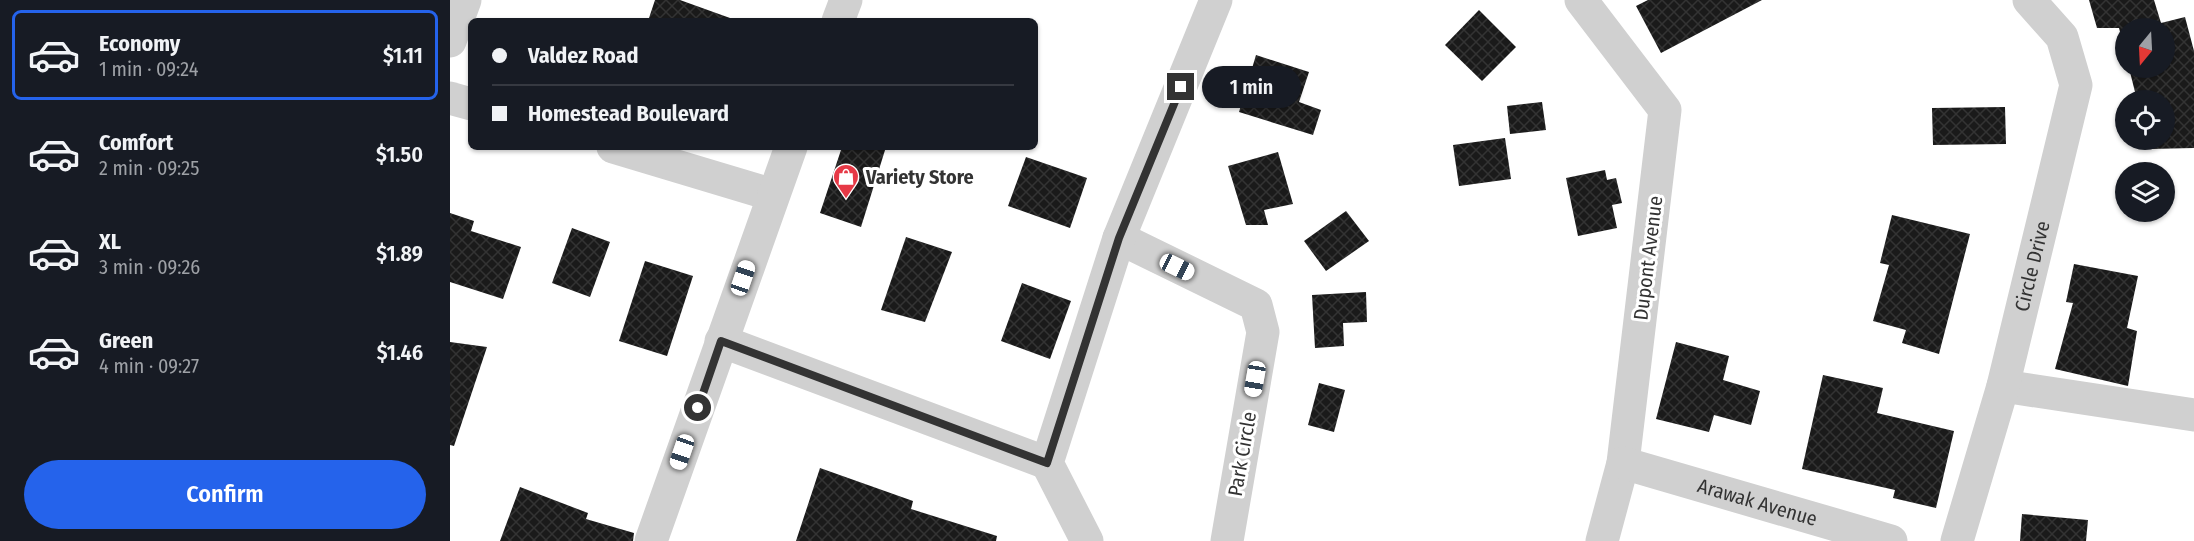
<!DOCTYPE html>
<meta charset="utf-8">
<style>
body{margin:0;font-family:"Fira Sans Condensed",sans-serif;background:#20242c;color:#f1f3f6;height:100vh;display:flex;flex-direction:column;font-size:22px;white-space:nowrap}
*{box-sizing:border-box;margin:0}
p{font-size:20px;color:#9ea1a6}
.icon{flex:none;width:33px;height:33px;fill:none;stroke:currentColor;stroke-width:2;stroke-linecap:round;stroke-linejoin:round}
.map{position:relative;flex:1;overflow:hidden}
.side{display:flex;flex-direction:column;background:#171b24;width:450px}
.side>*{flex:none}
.guide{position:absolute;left:18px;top:18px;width:570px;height:132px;border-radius:9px;box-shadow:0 2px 4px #0004;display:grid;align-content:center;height:132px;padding:0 24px;background:#171b24}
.needle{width:39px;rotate:198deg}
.buttons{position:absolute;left:1665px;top:18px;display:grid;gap:12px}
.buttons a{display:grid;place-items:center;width:60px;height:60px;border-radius:50%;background:#171b24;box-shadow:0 2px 4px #0004;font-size:30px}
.end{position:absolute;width:27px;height:27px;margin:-14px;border:8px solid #333;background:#fff;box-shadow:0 0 0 3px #fff}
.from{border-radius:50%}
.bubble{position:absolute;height:42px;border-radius:21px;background:#171b24;box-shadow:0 2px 4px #0004;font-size:20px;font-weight:600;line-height:42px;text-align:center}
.car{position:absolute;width:18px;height:36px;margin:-18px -9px;border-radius:8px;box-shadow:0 0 4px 2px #0007;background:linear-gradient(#fff 24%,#345 0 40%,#fff 0 76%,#345 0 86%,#fff 0)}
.guide b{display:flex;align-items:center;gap:21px;height:57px;font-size:22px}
.guide b+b{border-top:2px solid #363941}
.guide i{width:15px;height:15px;background:#f1f3f6}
ul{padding:10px 0 0;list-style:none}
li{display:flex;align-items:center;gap:18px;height:90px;margin:0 12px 9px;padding:0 12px;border:3px solid transparent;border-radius:9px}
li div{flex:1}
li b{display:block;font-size:22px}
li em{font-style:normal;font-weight:600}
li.active{border-color:#2563eb}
li>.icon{width:54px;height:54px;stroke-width:1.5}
.action{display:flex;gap:12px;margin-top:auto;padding:12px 24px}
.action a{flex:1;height:69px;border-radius:36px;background:#2563eb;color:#fff;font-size:24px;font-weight:600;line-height:69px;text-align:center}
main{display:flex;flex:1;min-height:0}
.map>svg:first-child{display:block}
.building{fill:url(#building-cross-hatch)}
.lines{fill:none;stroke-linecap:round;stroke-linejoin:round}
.minor{stroke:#d0d0d0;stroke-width:33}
.route{stroke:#333;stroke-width:8}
.labels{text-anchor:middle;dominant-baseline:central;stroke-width:6;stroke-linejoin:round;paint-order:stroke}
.poi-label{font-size:20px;font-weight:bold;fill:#333;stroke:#fff;text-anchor:start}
.street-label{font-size:20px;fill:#333;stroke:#fff}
</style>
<main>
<section class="side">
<ul>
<li class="active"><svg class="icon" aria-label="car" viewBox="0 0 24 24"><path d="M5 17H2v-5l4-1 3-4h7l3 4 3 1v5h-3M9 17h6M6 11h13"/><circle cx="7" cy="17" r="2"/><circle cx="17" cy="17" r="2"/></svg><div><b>Economy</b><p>1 min · 09:24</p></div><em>$1.11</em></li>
<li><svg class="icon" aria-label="car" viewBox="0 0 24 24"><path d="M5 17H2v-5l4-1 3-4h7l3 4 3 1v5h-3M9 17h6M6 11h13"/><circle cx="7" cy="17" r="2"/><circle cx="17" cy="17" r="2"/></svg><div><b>Comfort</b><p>2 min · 09:25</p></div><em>$1.50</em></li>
<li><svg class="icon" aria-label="car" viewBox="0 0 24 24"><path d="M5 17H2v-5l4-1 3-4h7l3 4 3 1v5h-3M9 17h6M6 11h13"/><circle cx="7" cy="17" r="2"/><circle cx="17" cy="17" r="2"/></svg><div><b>XL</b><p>3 min · 09:26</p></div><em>$1.89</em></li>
<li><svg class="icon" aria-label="car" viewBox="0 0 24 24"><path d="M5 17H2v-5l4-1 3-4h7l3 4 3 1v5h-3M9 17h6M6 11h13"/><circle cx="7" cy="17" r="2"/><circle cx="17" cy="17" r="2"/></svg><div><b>Green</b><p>4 min · 09:27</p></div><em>$1.46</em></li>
</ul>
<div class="action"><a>Confirm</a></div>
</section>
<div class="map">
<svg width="1744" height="541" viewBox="0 0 1744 541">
<defs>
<pattern id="building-cross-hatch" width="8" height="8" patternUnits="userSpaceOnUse" patternTransform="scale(1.5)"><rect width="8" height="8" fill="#1a1a1a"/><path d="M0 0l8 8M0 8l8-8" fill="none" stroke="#333"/></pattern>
</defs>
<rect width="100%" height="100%" fill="#fff"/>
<g class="building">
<path d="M 205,0 L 230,0 L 280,18 L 279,21 L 198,21 Z"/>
<path d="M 1198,0 L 1312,0 L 1211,53 L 1186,6 Z"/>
<path d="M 1639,0 L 1704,0 L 1711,23 L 1735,17 L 1744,51 L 1744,148 L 1700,149 L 1698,140 L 1714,140 L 1714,100 L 1687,100 L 1679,68 L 1714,68 L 1714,28 L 1676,28 L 1676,54 L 1669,28 L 1647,28 Z"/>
<path d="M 1029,10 L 1066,47 L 1032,81 L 995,45 Z"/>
<path d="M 806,55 L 859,72 L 849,102 L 871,110 L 863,135 L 789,112 Z"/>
<path d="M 1092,102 L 1096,130 L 1060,134 L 1057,106 Z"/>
<path d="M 1555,107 L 1556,144 L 1483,145 L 1482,108 Z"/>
<path d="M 1055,138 L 1061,179 L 1009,186 L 1003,145 Z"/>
<path d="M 392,147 L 436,147 L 411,227 L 370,213 Z"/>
<path d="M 828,152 L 843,204 L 814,210 L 818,225 L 796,225 L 778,166 Z"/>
<path d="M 576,157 L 637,178 L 620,228 L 558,206 Z"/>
<path d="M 1155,170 L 1157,180 L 1166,178 L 1172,203 L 1162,205 L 1167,228 L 1128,236 L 1116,178 Z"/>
<path d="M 896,211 L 919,241 L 876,271 L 854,241 Z"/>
<path d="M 0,213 L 24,221 L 21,231 L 71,247 L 53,299 L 0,282 Z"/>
<path d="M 1442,215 L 1520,234 L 1489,354 L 1452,343 L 1456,330 L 1423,321 L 1439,265 L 1430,263 Z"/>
<path d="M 122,228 L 160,242 L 140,297 L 102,283 Z"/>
<path d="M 456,237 L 502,252 L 475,322 L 431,310 Z"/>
<path d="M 195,261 L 243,276 L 217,356 L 169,341 Z"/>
<path d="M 1624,264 L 1688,276 L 1677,328 L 1687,331 L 1678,386 L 1605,369 L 1623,303 L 1616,302 Z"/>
<path d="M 572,283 L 621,301 L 600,359 L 551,341 Z"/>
<path d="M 916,292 L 917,322 L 893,323 L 894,346 L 865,348 L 862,295 Z"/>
<path d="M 0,342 L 37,347 L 4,446 L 0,445 Z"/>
<path d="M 1226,342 L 1279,356 L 1273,380 L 1310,391 L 1301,425 L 1264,415 L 1259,432 L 1206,419 Z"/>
<path d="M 1373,375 L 1433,388 L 1427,413 L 1504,431 L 1486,508 L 1443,498 L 1445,490 L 1352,469 Z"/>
<path d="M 869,383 L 895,390 L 884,432 L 858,425 Z"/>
<path d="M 370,468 L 463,501 L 461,509 L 547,536 L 546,541 L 346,541 Z"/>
<path d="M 70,487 L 138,513 L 136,519 L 184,533 L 183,541 L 50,541 Z"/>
<path d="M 1572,514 L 1638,520 L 1636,541 L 1570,541 Z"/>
</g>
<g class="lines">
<g class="minor">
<path d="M 1131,0 L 1215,110 L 1173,463 L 1152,541"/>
<path d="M 388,21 L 396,0"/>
<path d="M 0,41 L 15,0"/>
<path d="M 0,98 L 21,104"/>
<path d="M 163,147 L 323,195"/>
<path d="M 669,238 L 806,305 L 813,332 L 777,541"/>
<path d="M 271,341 L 597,463"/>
<path d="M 1553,386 L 1744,415"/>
<path id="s1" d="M 1173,463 L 1441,541"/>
<path d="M 201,541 L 341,147"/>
<path d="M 637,541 L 597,463 L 669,238 L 766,0"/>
<path id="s2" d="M 1507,541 L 1553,386 L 1626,85 L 1612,37 L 1579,0"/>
</g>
</g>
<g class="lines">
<path class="route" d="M 248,408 L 271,341 L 597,463 L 669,238 L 731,87"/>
</g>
<defs>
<symbol id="shop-pin" viewBox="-11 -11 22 30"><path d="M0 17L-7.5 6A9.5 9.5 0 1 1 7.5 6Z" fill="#e63946" stroke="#fff"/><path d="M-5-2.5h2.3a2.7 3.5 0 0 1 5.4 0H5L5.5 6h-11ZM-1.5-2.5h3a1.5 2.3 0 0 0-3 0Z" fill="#fff"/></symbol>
</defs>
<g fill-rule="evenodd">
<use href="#shop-pin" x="381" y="162" width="30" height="40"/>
</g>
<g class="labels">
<g class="poi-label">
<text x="416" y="177">Variety Store</text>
</g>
<g class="street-label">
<text transform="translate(1198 258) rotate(-83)">Dupont Avenue</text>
<text stroke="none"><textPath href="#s2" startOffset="285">Circle Drive</textPath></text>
<text transform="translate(792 454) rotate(-80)">Park Circle</text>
<text stroke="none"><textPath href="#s1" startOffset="140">Arawak Avenue</textPath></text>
</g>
</g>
</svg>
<div class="buttons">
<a><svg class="needle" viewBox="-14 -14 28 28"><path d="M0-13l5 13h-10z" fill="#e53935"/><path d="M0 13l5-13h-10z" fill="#9ea1a6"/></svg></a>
<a><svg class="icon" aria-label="locate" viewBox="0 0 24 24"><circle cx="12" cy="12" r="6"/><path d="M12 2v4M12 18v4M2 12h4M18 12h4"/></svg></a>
<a><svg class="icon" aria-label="layers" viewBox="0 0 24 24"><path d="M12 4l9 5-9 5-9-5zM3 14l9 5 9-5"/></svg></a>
</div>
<i class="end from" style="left:248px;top:408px"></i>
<i class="end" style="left:731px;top:87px"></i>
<div class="bubble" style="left:752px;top:66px;width:99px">1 min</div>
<i class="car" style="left:727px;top:267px;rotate:116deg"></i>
<i class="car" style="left:293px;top:278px;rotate:19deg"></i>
<i class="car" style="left:805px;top:379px;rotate:190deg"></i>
<i class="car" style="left:232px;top:452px;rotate:199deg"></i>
<div class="guide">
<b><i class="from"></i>Valdez Road</b>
<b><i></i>Homestead Boulevard</b>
</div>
</div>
</main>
